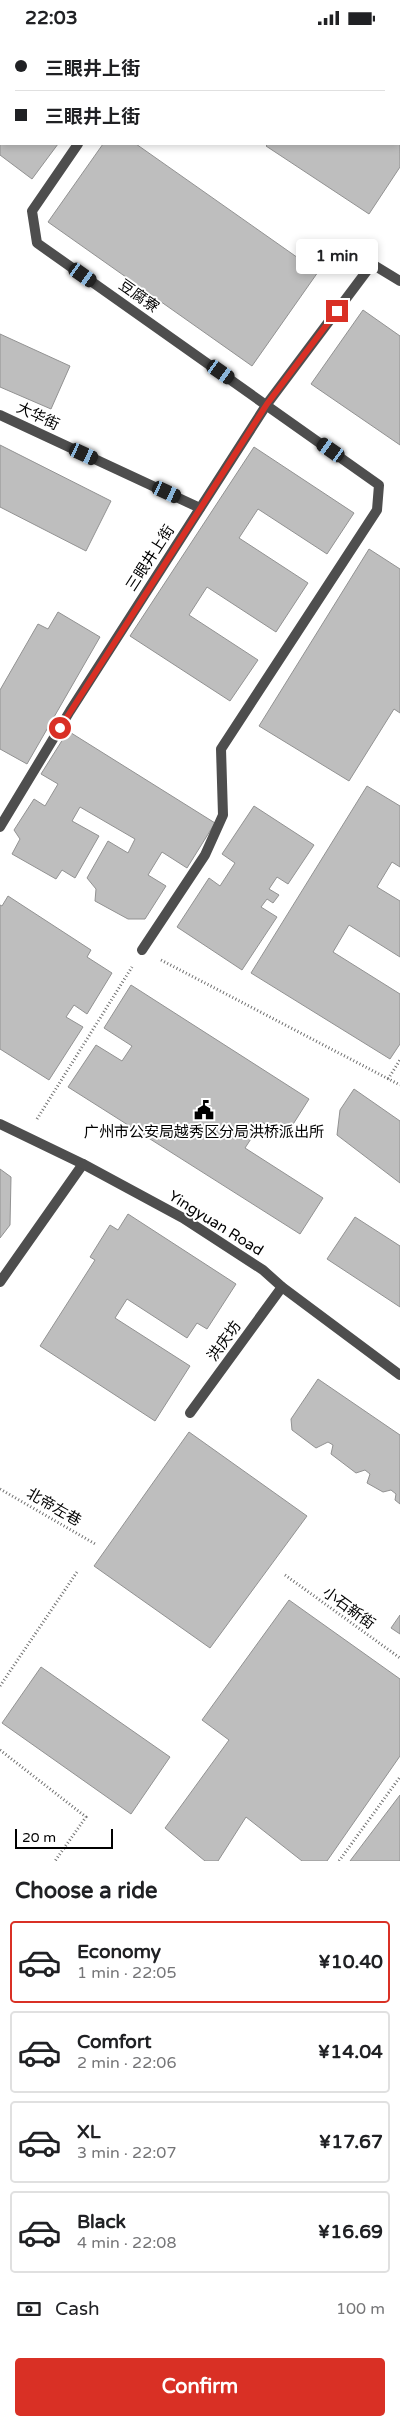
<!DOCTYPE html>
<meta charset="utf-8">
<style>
body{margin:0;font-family:"Varela Round","Noto Sans SC",sans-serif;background:#f2f2f2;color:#202124;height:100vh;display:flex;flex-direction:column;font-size:19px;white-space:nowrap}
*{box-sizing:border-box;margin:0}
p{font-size:16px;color:#757577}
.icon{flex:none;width:28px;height:28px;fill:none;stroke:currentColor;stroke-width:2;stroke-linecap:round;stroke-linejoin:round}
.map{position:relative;height:1826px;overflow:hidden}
.sheet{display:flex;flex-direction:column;background:#fff;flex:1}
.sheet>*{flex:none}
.top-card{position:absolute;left:0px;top:0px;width:400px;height:110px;box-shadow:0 2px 8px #0003;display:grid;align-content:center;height:110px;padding:0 15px;background:#fff}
.scale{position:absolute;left:15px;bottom:12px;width:98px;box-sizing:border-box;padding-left:5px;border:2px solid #000;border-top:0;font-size:14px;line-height:18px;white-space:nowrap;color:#000;-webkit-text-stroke:4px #fff;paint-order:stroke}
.end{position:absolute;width:22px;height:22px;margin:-11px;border:6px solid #d93025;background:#fff;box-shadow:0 0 0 2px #fff}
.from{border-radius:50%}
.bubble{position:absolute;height:35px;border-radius:5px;background:#fff;box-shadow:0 2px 8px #0003;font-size:16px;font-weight:800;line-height:35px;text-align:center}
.car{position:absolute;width:15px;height:30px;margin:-15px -8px;border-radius:6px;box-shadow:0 0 4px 1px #0007;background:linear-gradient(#222 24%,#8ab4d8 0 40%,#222 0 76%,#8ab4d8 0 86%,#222 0)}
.top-card b{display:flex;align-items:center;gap:18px;height:48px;font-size:19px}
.top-card b+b{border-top:1px solid #e0e0e0}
.top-card i{width:12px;height:12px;background:#202124}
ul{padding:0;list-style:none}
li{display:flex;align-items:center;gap:15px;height:82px;margin:0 10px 8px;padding:0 5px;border:2px solid #e0e0e0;border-radius:5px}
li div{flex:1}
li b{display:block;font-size:19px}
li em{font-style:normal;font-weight:800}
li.on{border-color:#d93025}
li>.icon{width:45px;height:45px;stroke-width:1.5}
h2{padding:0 15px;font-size:22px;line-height:60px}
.pay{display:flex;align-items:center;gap:12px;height:55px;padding:0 15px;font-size:19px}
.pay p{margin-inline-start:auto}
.button{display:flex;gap:10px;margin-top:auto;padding:10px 15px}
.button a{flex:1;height:58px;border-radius:5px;background:#d93025;color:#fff;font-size:20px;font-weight:800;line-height:58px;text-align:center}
.status{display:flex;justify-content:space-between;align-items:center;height:35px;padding:0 25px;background:#fff;direction:ltr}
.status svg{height:14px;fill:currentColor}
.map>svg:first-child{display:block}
.building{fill:#bebebe;stroke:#929292}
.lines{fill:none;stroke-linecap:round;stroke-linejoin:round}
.path{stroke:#707070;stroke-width:3;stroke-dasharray:1 2.5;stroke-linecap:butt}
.service{stroke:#4e4e4e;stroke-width:10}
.minor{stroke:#4e4e4e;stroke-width:10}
.tertiary{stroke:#4e4e4e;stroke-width:10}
.route{stroke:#d93025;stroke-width:6}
.labels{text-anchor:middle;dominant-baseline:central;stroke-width:4;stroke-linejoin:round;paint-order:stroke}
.street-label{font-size:15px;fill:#000;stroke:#fff}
.poi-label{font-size:15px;fill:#000;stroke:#fff}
</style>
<div class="status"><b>22:03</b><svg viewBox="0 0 49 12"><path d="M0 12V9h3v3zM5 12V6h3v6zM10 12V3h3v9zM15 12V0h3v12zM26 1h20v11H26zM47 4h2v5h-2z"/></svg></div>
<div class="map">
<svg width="400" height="1826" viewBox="0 0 400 1826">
<rect width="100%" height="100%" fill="#fff"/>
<g class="building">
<path d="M 0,0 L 9,1 L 1,1 L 1,109 L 58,109 L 32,144 L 0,120 Z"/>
<path d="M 179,0 L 318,0 L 178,1 Z"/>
<path d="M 399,37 L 400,132 L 369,179 L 266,111 L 268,109 L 399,109 Z"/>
<path d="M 103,109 L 136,109 L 318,237 L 252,331 L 48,187 Z"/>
<path d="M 363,275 L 400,301 L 400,410 L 311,349 Z"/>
<path d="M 0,299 L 70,331 L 51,374 L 0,352 Z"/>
<path d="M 0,410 L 111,466 L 86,516 L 0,472 Z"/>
<path d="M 254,412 L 354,478 L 327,519 L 258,474 L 239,503 L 308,548 L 276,597 L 207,552 L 189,580 L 258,625 L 230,666 L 130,601 Z"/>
<path d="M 369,514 L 400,534 L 400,678 L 394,674 L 349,746 L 259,691 Z"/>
<path d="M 58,577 L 100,602 L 27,729 L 0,714 L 0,655 L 38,589 L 48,594 Z"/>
<path d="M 68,696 L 215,788 L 187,833 L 162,817 L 148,840 L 166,851 L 145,884 L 128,884 L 95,866 L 96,854 L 87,843 L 108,806 L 128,818 L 135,804 L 80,772 L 72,786 L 99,801 L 75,843 L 62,835 L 56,844 L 12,819 L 20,804 L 14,795 L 34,764 L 45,771 L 58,749 L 41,739 Z"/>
<path d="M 367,751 L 400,771 L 400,832 L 392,827 L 377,852 L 400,866 L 400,922 L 349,890 L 333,917 L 400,959 L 400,1009 L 390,1024 L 251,938 Z"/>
<path d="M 254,771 L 314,810 L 288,849 L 277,842 L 269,854 L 279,860 L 273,868 L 267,864 L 261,872 L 277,882 L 242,935 L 177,892 L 209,843 L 220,851 L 235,828 L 222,819 Z"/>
<path d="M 8,861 L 91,915 L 87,922 L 112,938 L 87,979 L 74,970 L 66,982 L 83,992 L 49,1045 L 0,1014 L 0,870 L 2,871 Z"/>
<path d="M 131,950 L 309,1064 L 285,1102 L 262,1087 L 245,1113 L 323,1163 L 300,1199 L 68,1052 L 96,1010 L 122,1026 L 132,1011 L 104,993 Z"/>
<path d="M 354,1054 L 400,1086 L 400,1148 L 337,1100 L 340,1075 Z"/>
<path d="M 0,1134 L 11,1142 L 10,1190 L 0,1203 Z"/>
<path d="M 128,1179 L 236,1249 L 207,1294 L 197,1288 L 187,1303 L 127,1264 L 115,1283 L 190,1331 L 155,1386 L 40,1311 L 95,1225 L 90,1222 L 110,1190 L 118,1195 Z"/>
<path d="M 355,1182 L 400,1211 L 400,1272 L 327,1224 Z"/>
<path d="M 318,1344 L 400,1400 L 400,1469 L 395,1465 L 396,1459 L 391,1455 L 383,1457 L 367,1448 L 370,1439 L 365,1435 L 356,1438 L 331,1419 L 333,1410 L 328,1407 L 316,1413 L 292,1395 L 291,1384 Z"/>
<path d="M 189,1397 L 307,1481 L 210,1613 L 94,1531 Z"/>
<path d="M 289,1565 L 400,1644 L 400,1721 L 327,1826 L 302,1826 L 246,1782 L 218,1826 L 205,1826 L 165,1793 L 229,1705 L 202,1685 Z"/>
<path d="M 400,1580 L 400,1599 L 391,1593 Z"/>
<path d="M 41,1632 L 170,1722 L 131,1779 L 2,1688 Z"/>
<path d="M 400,1760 L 400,1826 L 350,1826 Z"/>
</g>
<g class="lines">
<g class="path">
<path d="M 161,925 L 400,1050"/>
<path d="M 388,1044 L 400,1025"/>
<path d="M 37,1084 L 132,932"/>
<path d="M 0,1454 L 97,1510"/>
<path d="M 285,1540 L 400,1623"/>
<path d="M 0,1651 L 77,1537"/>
<path d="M 0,1715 L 86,1782 L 55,1826"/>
<path d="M 339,1826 L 400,1742"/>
</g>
<g class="service">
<path d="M 151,1 L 152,0"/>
<path d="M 78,109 L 32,176 L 37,208 L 379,450 L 377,475 L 221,714 L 223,780 L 205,820 L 142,915"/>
<path d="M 0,380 L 200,473"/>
<path d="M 0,1247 L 83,1129"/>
</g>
<g class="minor">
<path d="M 0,792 L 70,676 L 267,369 L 372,229 L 400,246"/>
<path d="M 190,1378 L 282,1252"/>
</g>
<path class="tertiary" d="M 0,1089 L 83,1129 L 183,1183 L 263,1235 L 282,1252 L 400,1340"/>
</g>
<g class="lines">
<path class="route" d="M 60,693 L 267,369 L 337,276"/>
</g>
<defs>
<symbol id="civic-bare" viewBox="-9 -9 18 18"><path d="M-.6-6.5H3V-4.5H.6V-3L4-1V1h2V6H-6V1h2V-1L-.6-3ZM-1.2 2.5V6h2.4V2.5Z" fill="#000" stroke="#fff" stroke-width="2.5" paint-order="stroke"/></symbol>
</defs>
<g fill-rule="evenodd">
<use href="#civic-bare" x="190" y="1061" width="28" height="28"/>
</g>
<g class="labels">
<g class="street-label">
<text transform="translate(139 261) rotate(35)">豆腐寮</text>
<text transform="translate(38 381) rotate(25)">大华街</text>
<text transform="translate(150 523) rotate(-57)">三眼井上街</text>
<text transform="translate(216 1188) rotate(32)">Yingyuan Road</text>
<text transform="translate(224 1306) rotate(-54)">洪庆坊</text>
<text transform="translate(54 1472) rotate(30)">北帝左巷</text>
<text transform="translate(349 1573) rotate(36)">小石新街</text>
</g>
<g class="poi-label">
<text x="204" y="1097">广州市公安局越秀区分局洪桥派出所</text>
</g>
</g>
</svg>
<div class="scale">20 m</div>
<i class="end from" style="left:60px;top:693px"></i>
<i class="end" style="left:337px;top:276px"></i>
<div class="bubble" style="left:296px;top:204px;width:82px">1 min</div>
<i class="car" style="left:83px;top:240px;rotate:125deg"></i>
<i class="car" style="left:221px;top:337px;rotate:125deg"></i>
<i class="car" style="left:331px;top:415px;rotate:305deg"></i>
<i class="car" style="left:84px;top:419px;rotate:115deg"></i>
<i class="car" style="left:167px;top:457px;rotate:115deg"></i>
<div class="top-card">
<b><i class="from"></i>三眼井上街</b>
<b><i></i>三眼井上街</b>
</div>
</div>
<section class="sheet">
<h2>Choose a ride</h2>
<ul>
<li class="on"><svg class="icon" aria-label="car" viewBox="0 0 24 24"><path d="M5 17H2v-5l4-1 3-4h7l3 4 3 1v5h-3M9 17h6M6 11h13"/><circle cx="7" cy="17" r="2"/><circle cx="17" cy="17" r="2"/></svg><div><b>Economy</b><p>1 min · 22:05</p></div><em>¥10.40</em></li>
<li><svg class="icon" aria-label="car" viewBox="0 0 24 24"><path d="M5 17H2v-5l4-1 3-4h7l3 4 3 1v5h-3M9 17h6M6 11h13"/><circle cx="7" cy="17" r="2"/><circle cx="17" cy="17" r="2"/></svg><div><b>Comfort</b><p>2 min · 22:06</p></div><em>¥14.04</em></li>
<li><svg class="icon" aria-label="car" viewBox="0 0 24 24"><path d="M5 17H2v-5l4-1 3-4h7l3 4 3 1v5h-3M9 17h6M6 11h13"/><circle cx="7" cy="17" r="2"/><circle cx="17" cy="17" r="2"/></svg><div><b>XL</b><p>3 min · 22:07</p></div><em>¥17.67</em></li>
<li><svg class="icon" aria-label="car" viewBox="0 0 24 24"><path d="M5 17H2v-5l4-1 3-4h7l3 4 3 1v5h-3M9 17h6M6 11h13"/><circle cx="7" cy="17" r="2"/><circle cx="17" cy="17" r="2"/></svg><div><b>Black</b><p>4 min · 22:08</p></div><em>¥16.69</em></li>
</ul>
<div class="pay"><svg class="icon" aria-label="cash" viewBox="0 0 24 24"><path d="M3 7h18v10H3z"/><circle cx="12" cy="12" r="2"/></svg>Cash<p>100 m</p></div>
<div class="button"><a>Confirm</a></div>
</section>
